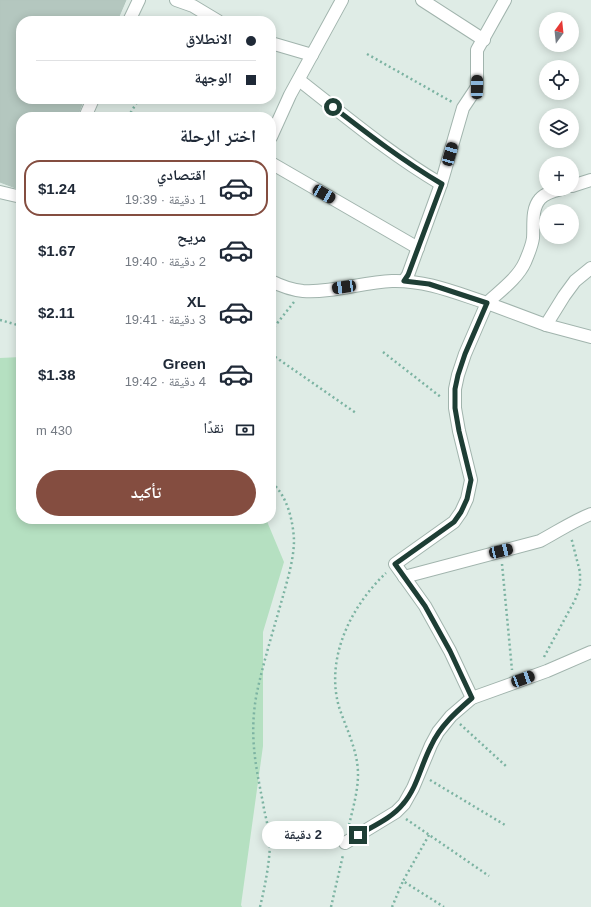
<!DOCTYPE html>
<html lang="ar">
<meta charset="utf-8">
<style>
body{margin:0;font-family:Arial,"Noto Naskh Arabic",sans-serif;background:#f2f2f3;color:#1f2937;direction:rtl;height:100vh;display:flex;flex-direction:column;font-size:15px;white-space:nowrap}
*{box-sizing:border-box;margin:0}
p{font-size:13px;color:#747a83}
.icon{flex:none;width:22px;height:22px;fill:none;stroke:currentColor;stroke-width:2;stroke-linecap:round;stroke-linejoin:round}
.map{position:relative;flex:1;overflow:hidden;direction:ltr}
.side{position:absolute;left:16px;top:112px;width:260px;height:412px;display:flex;flex-direction:column;background:#fff;border-radius:16px;box-shadow:0 2px 10px #0003;direction:rtl}
.side>*{flex:none}
.top-card{position:absolute;left:16px;top:16px;width:260px;height:88px;border-radius:16px;box-shadow:0 2px 10px #0003;direction:rtl;display:grid;align-content:center;height:88px;padding:0 20px;background:#fff}
.needle{width:26px;rotate:15deg}
.controls{position:absolute;left:539px;top:12px;display:grid;gap:8px}
.controls a{display:grid;place-items:center;width:40px;height:40px;border-radius:50%;background:#fff;box-shadow:0 2px 10px #0003;font-size:20px}
.end{position:absolute;width:18px;height:18px;margin:-9px;border:5px solid #1e3e35;background:#fff;box-shadow:0 0 0 2px #fff}
.from{border-radius:50%}
.bubble{position:absolute;height:28px;border-radius:14px;background:#fff;box-shadow:0 2px 10px #0003;font-size:13px;font-weight:800;line-height:28px;text-align:center;direction:rtl}
.car{position:absolute;width:12px;height:24px;margin:-12px -6px;border-radius:5px;box-shadow:0 0 3px 1px #0007;background:linear-gradient(#222 24%,#8ab4d8 0 40%,#222 0 76%,#8ab4d8 0 86%,#222 0)}
.top-card b{display:flex;align-items:center;gap:14px;height:38px;font-size:15px}
.top-card b+b{border-top:1px solid #e0e1e3}
.top-card i{width:10px;height:10px;background:#1f2937}
ul{padding:0;list-style:none}
li{display:flex;align-items:center;gap:12px;height:56px;margin:0 8px 6px;padding:0 12px;border:2px solid transparent;border-radius:16px}
li div{flex:1}
li b{display:block;font-size:15px}
li em{font-style:normal;font-weight:800}
li.on{border-color:#844d40}
li>.icon{width:36px;height:36px;stroke-width:1.5}
h2{padding:0 20px;font-size:18px;line-height:48px}
.pay{display:flex;align-items:center;gap:10px;height:44px;padding:0 20px;font-size:15px}
.pay p{margin-inline-start:auto}
.cta{display:flex;gap:8px;margin-top:auto;padding:8px 20px}
.cta a{flex:1;height:46px;border-radius:24px;background:#844d40;color:#fff;font-size:16px;font-weight:800;line-height:46px;text-align:center}
.map>svg:first-child{display:block}
.green{fill:#b5e0c1}
.building{fill:#b4c7bf;stroke:#b1c6bd}
.lines{fill:none;stroke-linecap:round;stroke-linejoin:round}
.minor-casing{stroke:#a1b4ad;stroke-width:14}
.path{stroke:#7cb3a2;stroke-width:2.5;stroke-dasharray:2 3;stroke-linecap:butt}
.minor{stroke:#fff;stroke-width:12}
.route{stroke:#1e3e35;stroke-width:5}
</style>
<div class="map">
<svg width="591" height="907" viewBox="0 0 591 907">
<rect width="100%" height="100%" fill="#dfece6"/>
<path class="green" d="M 21,357 L 21,519 L 266,519 L 284,562 L 263,632 L 263,746 L 241,905 L 242,907 L 0,907 L 0,358 Z"/>
<path class="building" d="M 0,0 L 126,0 L 117,21 L 21,21 L 21,99 L 84,99 L 77,117 L 21,117 L 21,190 L 0,182 Z"/>
<g class="lines">
<defs>
<g id="minor">
<path d="M 176,0 L 193,6 L 218,21"/>
<path d="M 422,0 L 484,40"/>
<path d="M 129,21 L 139,0"/>
<path d="M 271,43 L 312,55"/>
<path d="M 299,80 C 345,116 390,154 441,184"/>
<path d="M 85,117 L 93,99"/>
<path d="M 271,137 L 290,95 L 342,0"/>
<path d="M 271,163 L 418,248"/>
<path d="M 572,186 L 591,180"/>
<path d="M 0,192 L 21,197"/>
<path d="M 271,281 C 281,286 292,290 303,291 C 333,293 363,282 392,281 C 426,280 456,293 487,303 C 500,291 518,278 525,262 C 528,255 532,246 533,238 C 534,226 531,209 540,199 C 545,193 554,191 562,189"/>
<path d="M 404,281 L 408,275 L 441,184 L 463,108 L 477,87 L 477,50 L 505,0"/>
<path d="M 546,325 L 591,337"/>
<path d="M 404,577 L 540,541 C 557,532 573,521 591,514"/>
<path d="M 472,698 L 450,651 L 425,606 L 395,564 L 454,522 L 461,512 L 467,499 L 471,480 L 459,431 L 455,408 L 455,389 L 458,375 L 465,354 L 487,303 L 546,325 L 564,296 L 575,281 L 591,268"/>
<path d="M 345,843 L 396,812 L 404,804 L 413,788 L 431,745 L 438,732 L 451,716 L 472,698 L 547,671 L 591,652"/>
</g>
</defs>
<use href="#minor" class="minor-casing"/>
<g class="path">
<path d="M 367,54 L 452,102"/>
<path d="M 128,117 L 139,99"/>
<path d="M 0,320 L 21,326"/>
<path d="M 271,331 L 294,302"/>
<path d="M 383,352 L 442,398"/>
<path d="M 271,354 L 356,413"/>
<path d="M 502,564 L 512,670"/>
<path d="M 544,657 L 575,600 L 580,587 L 580,572 L 571,537"/>
<path d="M 460,724 L 507,767"/>
<path d="M 430,780 L 505,825"/>
<path d="M 406,819 L 489,876"/>
<path d="M 349,825 C 353,808 358,791 358,774 C 358,751 346,728 339,707 C 325,658 351,606 386,573"/>
<path d="M 429,835 L 403,881 L 444,907"/>
<path d="M 260,907 C 265,886 269,866 270,845 C 270,830 265,817 263,803 C 255,763 249,733 257,692 C 264,660 274,628 283,596 C 288,578 294,558 294,540 C 293,520 287,495 271,482"/>
<path d="M 331,907 L 343,855"/>
<path d="M 392,907 L 403,881"/>
</g>
<use href="#minor" class="minor"/>
</g>
<g class="lines">
<path class="route" d="M 333,107 C 368,134 403,161 442,184 L 408,275 L 404,281 L 429,284 L 487,303 L 465,354 L 458,375 L 455,389 L 455,408 L 459,431 L 471,480 L 467,499 L 461,512 L 454,522 L 395,564 L 425,606 L 450,651 L 472,698 C 456,712 440,726 431,746 C 421,765 417,788 403,804 C 392,818 373,826 358,835"/>
</g>
</svg>
<div class="controls">
<a><svg class="needle" viewBox="-14 -14 28 28"><path d="M0-13l5 13h-10z" fill="#e53935"/><path d="M0 13l5-13h-10z" fill="#747a83"/></svg></a>
<a><svg class="icon" aria-label="locate" viewBox="0 0 24 24"><circle cx="12" cy="12" r="6"/><path d="M12 2v4M12 18v4M2 12h4M18 12h4"/></svg></a>
<a><svg class="icon" aria-label="layers" viewBox="0 0 24 24"><path d="M12 4l9 5-9 5-9-5zM3 14l9 5 9-5"/></svg></a>
<a>+</a>
<a>−</a>
</div>
<i class="end from" style="left:333px;top:107px"></i>
<i class="end" style="left:358px;top:835px"></i>
<div class="bubble" style="left:262px;top:821px;width:82px">2 دقيقة</div>
<i class="car" style="left:477px;top:87px;rotate:1deg"></i>
<i class="car" style="left:450px;top:154px;rotate:16deg"></i>
<i class="car" style="left:324px;top:194px;rotate:120deg"></i>
<i class="car" style="left:344px;top:287px;rotate:262deg"></i>
<i class="car" style="left:501px;top:551px;rotate:77deg"></i>
<i class="car" style="left:523px;top:679px;rotate:70deg"></i>
<div class="top-card">
<b><i class="from"></i>الانطلاق</b>
<b><i></i>الوجهة</b>
</div>
<section class="side">
<h2>اختر الرحلة</h2>
<ul>
<li class="on"><svg class="icon" aria-label="car" viewBox="0 0 24 24"><path d="M5 17H2v-5l4-1 3-4h7l3 4 3 1v5h-3M9 17h6M6 11h13"/><circle cx="7" cy="17" r="2"/><circle cx="17" cy="17" r="2"/></svg><div><b>اقتصادي</b><p>1 دقيقة · 19:39</p></div><em>$1.24</em></li>
<li><svg class="icon" aria-label="car" viewBox="0 0 24 24"><path d="M5 17H2v-5l4-1 3-4h7l3 4 3 1v5h-3M9 17h6M6 11h13"/><circle cx="7" cy="17" r="2"/><circle cx="17" cy="17" r="2"/></svg><div><b>مريح</b><p>2 دقيقة · 19:40</p></div><em>$1.67</em></li>
<li><svg class="icon" aria-label="car" viewBox="0 0 24 24"><path d="M5 17H2v-5l4-1 3-4h7l3 4 3 1v5h-3M9 17h6M6 11h13"/><circle cx="7" cy="17" r="2"/><circle cx="17" cy="17" r="2"/></svg><div><b>XL</b><p>3 دقيقة · 19:41</p></div><em>$2.11</em></li>
<li><svg class="icon" aria-label="car" viewBox="0 0 24 24"><path d="M5 17H2v-5l4-1 3-4h7l3 4 3 1v5h-3M9 17h6M6 11h13"/><circle cx="7" cy="17" r="2"/><circle cx="17" cy="17" r="2"/></svg><div><b>Green</b><p>4 دقيقة · 19:42</p></div><em>$1.38</em></li>
</ul>
<div class="pay"><svg class="icon" aria-label="cash" viewBox="0 0 24 24"><path d="M3 7h18v10H3z"/><circle cx="12" cy="12" r="2"/></svg>نقدًا<p>430 m</p></div>
<div class="cta"><a>تأكيد</a></div>
</section>
</div>
